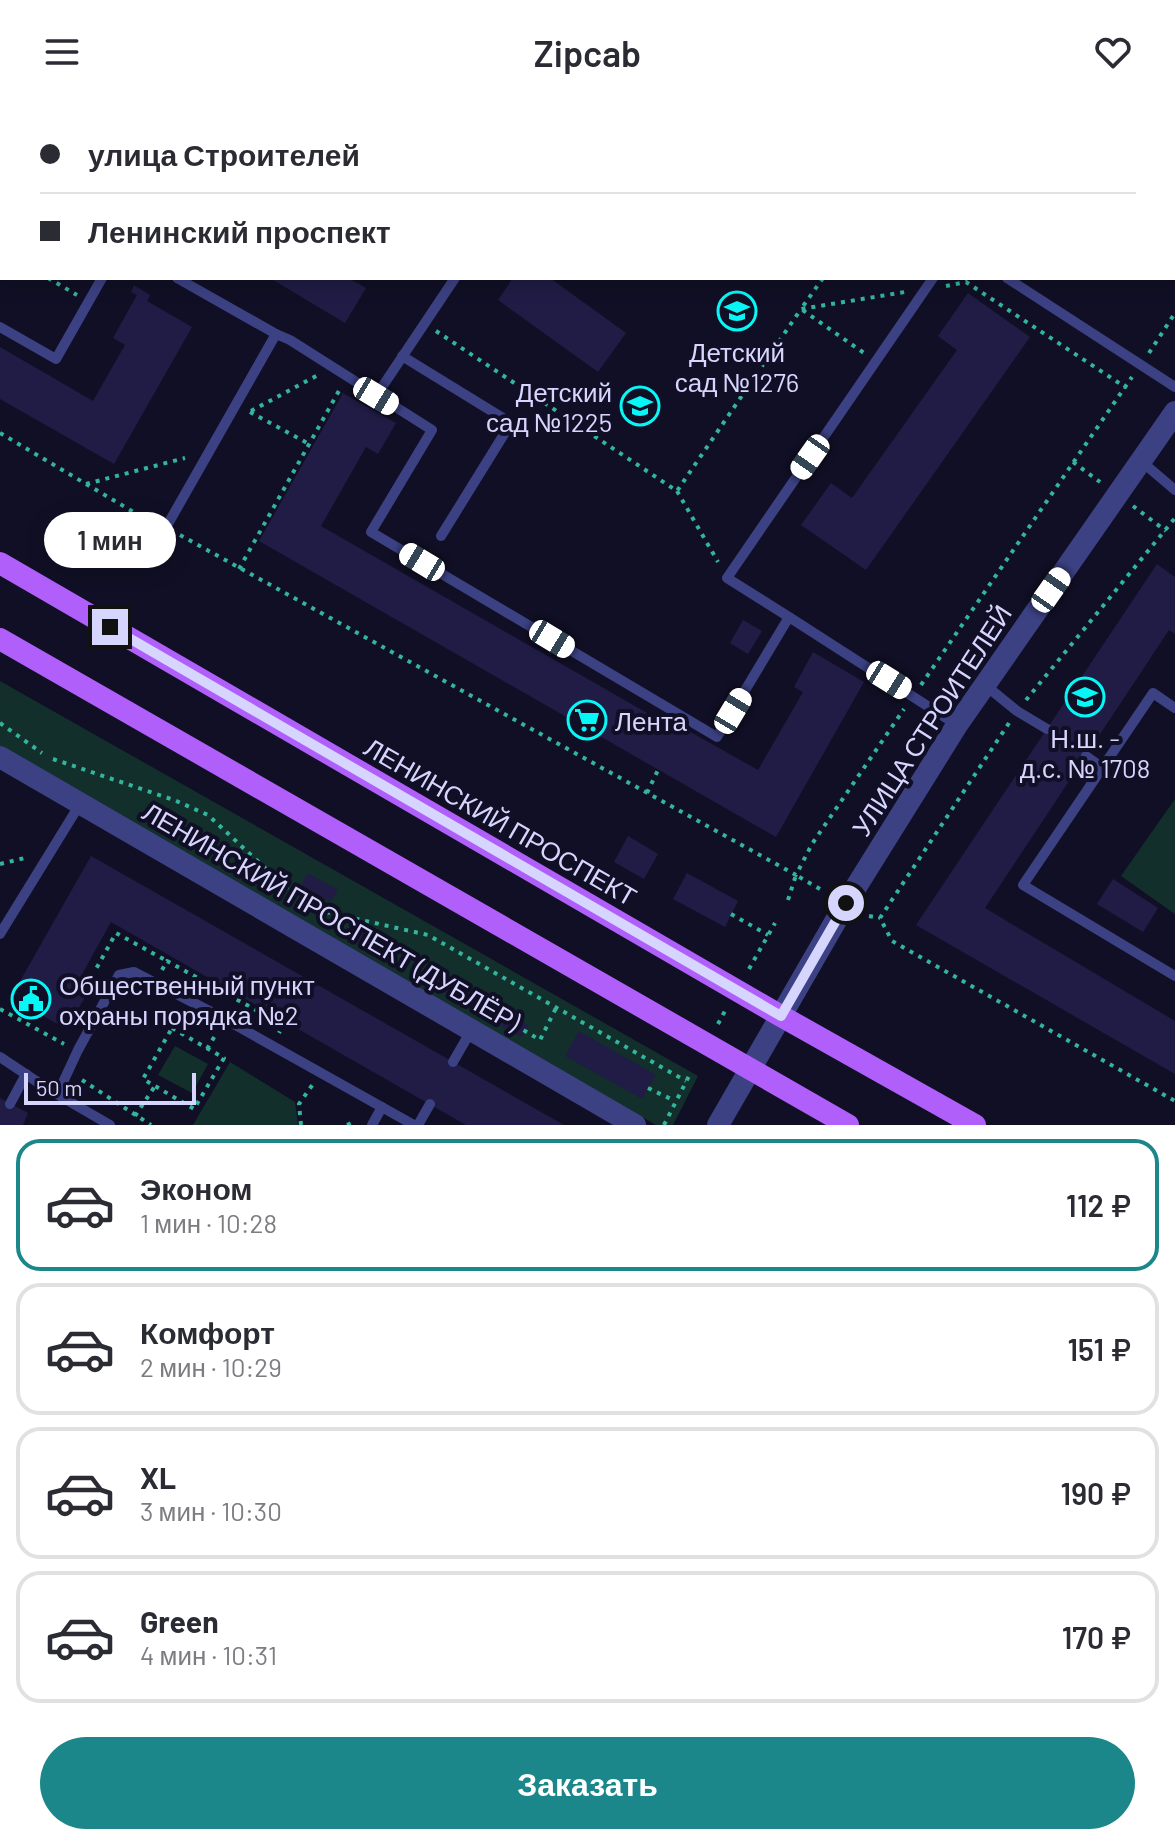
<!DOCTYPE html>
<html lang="ru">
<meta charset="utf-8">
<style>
body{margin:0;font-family:Barlow,sans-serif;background:#f7f7f7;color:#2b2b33;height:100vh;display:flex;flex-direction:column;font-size:30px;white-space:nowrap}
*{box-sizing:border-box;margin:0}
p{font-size:26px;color:#7c7c81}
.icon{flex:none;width:44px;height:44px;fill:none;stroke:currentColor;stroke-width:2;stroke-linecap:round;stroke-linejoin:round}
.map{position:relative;height:1021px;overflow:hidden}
.side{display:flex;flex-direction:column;background:#fff;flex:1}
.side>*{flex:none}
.guide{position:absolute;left:0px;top:0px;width:1176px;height:176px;box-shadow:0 4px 20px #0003;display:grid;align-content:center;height:176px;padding:0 40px;background:#fff}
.scale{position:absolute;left:24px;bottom:20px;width:172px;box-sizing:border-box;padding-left:8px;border:4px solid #d5d5fe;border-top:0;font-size:22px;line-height:28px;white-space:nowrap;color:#d5d5fe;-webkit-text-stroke:6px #110f25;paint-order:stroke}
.end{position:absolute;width:36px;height:36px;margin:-18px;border:10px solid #d5d5fe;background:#111;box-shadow:0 0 0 4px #111}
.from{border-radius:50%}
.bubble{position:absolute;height:56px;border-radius:28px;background:#fff;box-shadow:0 4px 20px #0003;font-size:26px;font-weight:600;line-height:56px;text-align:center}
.car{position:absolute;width:24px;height:48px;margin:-24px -12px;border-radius:10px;box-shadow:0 0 6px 2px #0007;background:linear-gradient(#fff 24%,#345 0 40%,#fff 0 76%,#345 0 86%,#fff 0)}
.guide b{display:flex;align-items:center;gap:28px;height:76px;font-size:30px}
.guide b+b{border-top:2px solid #e1e1e2}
.guide i{width:20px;height:20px;background:#2b2b33}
ul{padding:14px 0 0;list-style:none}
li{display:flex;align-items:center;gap:24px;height:132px;margin:0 16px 12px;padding:0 24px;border:4px solid #e1e1e2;border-radius:24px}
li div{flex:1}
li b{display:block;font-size:30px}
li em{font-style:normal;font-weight:600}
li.current{border-color:#1b878b}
li>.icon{width:72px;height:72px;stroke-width:1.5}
.action{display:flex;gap:16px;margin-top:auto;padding:16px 40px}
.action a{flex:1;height:92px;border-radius:48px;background:#1b878b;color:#fff;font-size:32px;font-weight:600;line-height:92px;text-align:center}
header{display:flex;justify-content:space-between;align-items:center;height:104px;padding:0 40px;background:#fff;font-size:36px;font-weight:600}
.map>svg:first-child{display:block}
.green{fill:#132f2b}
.building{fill:#201c45}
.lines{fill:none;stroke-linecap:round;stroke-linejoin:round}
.path{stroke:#33b49e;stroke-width:4;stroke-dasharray:4 6;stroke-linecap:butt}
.service{stroke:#3c4183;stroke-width:10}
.tertiary{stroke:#3c4183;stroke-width:22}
.primary{stroke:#b05ffa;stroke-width:22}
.route{stroke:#d5d5fe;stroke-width:10}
.labels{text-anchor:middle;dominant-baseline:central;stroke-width:8;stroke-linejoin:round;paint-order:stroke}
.poi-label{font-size:26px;fill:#d5d5fe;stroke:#110f25}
.street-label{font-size:26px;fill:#d5d5fe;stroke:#110f25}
</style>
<header><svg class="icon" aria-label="menu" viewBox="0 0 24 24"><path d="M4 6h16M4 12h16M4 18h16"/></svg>Zipcab<svg class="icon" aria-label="heart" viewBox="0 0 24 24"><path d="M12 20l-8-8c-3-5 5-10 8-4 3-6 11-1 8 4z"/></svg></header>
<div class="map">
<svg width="1175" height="1021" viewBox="0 0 1175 1021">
<rect width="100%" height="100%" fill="#110f25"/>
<g class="green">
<path d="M 0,577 L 698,972 L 673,1021 L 656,1021 L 0,642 Z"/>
<path d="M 1175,695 L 1175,810 L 1121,772 Z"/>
<path d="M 175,942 L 208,960 L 192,989 L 158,971 Z"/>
<path d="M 230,958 L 295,998 L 298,1021 L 193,1021 Z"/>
</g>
<g class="building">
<path d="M 270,174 L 348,174 L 366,184 L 345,219 Z"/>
<path d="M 513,174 L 550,174 L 626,229 L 598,268 L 498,196 Z"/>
<path d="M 134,181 L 150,191 L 147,197 L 192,223 L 114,360 L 0,295 L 0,243 L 93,297 L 125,241 L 113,234 L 137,191 L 131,188 Z"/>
<path d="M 968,189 L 1030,233 L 866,466 L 801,421 L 831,379 L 852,394 L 957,246 L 938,232 Z"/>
<path d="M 343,289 L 396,319 L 378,350 L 366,343 L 321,422 L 668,621 L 671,617 L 758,666 L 803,588 L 794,583 L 813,548 L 864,578 L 776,733 L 259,437 Z"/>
<path d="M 1157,460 L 1175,473 L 1175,530 L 1169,526 L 985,804 L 1175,917 L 1175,970 L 916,821 Z"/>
<path d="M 743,516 L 762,527 L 748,550 L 730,539 Z"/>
<path d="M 152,704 L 182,721 L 176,733 L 146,716 Z"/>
<path d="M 628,732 L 658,750 L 644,775 L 614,758 Z"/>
<path d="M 91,752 L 564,1021 L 466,1021 L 111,818 L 75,883 L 87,890 L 66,925 L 11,893 Z"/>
<path d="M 308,769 L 338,786 L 331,798 L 301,781 Z"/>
<path d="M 687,769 L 738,797 L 725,823 L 673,795 Z"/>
<path d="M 1113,775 L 1158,804 L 1143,828 L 1097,800 Z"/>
<path d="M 361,826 L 391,843 L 385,854 L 355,837 Z"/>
<path d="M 426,862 L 456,879 L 449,891 L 419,874 Z"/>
<path d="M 498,904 L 528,921 L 521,933 L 491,916 Z"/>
<path d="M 579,927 L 656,971 L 642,995 L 565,952 Z"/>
<path d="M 0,994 L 28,1009 L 23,1021 L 0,1021 Z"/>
</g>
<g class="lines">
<g class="path">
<path d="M 550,2 L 551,0"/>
<path d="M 0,107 L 2,104"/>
<path d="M 0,146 L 2,147"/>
<path d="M 48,174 L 77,191"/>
<path d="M 823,174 L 801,205 L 864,249"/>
<path d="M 946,182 L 966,178 L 1125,283 L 1132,273"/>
<path d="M 436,227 L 677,387 L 801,205 L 905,188"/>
<path d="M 1149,249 L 1175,209"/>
<path d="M 251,307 L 318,271"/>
<path d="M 250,308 L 309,340"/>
<path d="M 0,329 L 152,419"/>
<path d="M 1073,358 L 1100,378"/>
<path d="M 86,380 L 185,354"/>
<path d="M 677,387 L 718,458"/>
<path d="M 1133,402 L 1166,427"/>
<path d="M 180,431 L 796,771 L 812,740 L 904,605"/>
<path d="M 239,465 L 340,285"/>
<path d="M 921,581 L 1125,283"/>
<path d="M 1026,596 L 1175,414"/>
<path d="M 0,619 L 42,649"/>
<path d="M 1009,619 L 880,814 L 892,837 L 1175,997"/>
<path d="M 53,655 L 174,696 L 208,711 L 308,804 L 428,831 L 686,977"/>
<path d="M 647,689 L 658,666"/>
<path d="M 0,760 L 29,753"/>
<path d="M 788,796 L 796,771 L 820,785"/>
<path d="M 731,810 L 768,831"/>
<path d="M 869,812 L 880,814"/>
<path d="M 749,865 L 775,819"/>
<path d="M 162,866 L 167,857 L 283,921 L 279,929"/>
<path d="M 93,882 L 91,874 L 116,829 L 167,857"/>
<path d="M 0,905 L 64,940"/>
<path d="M 718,920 L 726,905"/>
<path d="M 515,921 L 540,936 L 556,904"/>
<path d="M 172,924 L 224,954 L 194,1005 L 143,975 Z"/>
<path d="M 207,945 L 216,930"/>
<path d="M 82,976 L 151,1021"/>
<path d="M 648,984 L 675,997"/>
<path d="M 135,1012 L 155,982"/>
<path d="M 301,1021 L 299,1000 L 313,980"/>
<path d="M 347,1021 L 356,1017"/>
<path d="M 664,1021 L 691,968"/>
</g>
<g class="service">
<path d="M 806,0 L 809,2"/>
<path d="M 1081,0 L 1084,2"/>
<path d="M 573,2 L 574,0"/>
<path d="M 1011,2 L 1013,0"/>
<path d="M 1174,3 L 1175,2"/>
<path d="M 0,75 L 2,76"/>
<path d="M 177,174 L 276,230"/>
<path d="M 1007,174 L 1175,283"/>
<path d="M 0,223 L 56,255 L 102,174"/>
<path d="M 402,252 L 511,319 L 441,432"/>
<path d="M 376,292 L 455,174"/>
<path d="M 1141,357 L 1175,386"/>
<path d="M 156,441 L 276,230 L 290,236 L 432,326 L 371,428 L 717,633 L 789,513 L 957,621"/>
<path d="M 789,513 L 727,474 L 933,174"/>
<path d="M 985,581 L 1017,607 L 1047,625"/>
<path d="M 1175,604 L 1153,589 L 1023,781 L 1175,872"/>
<path d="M 1086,652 L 1103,664"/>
<path d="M 0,830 L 80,700"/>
<path d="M 0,953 L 48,985 L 110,1021"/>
<path d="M 453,958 L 472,925"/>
<path d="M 58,989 L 78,946 L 119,871 L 134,868 L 221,913 L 414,1021"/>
<path d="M 10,1000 L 26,970"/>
<path d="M 372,1021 L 382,1003"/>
<path d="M 418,1021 L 430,1000"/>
</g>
<g class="tertiary">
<path d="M 0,653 L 635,1021"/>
<path d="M 718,1021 L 846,799 L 957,621 L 1175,308"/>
</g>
<g class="primary">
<path d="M 0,459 L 781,912 L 975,1021"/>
<path d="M 0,535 L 848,1021"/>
</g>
</g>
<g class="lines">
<path class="route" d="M 110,523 L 781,912 L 846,799"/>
</g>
<defs>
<symbol id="school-ring" viewBox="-11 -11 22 22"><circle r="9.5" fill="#110f25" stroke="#07f7f6" stroke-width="1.5"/><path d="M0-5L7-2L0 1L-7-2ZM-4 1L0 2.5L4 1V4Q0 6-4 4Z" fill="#07f7f6"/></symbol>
<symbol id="supermarket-ring" viewBox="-11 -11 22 22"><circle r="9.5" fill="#110f25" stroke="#07f7f6" stroke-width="1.5"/><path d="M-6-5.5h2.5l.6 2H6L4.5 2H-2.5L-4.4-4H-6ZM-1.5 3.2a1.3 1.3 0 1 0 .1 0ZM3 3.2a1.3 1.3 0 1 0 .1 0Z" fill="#07f7f6"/></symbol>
<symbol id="civic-ring" viewBox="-11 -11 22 22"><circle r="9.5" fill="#110f25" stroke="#07f7f6" stroke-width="1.5"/><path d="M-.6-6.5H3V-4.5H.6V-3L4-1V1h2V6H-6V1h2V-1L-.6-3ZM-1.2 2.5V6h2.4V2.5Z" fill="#07f7f6"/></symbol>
</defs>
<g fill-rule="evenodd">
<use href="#school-ring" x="715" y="185" width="44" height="44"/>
<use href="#school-ring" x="618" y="280" width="44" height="44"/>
<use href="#school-ring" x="1063" y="571" width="44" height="44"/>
<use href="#supermarket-ring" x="565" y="594" width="44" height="44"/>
<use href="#civic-ring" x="9" y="873" width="44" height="44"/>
</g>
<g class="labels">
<g class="poi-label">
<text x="737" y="247">Детский<tspan x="737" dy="30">сад №1276</tspan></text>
<text x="612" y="287" text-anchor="end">Детский<tspan x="612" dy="30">сад №1225</tspan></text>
<text x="615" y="616" text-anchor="start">Лента</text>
<text x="1085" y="633">Н.ш. -<tspan x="1085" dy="30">д.с. № 1708</tspan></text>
<text x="59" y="880" text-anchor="start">Общественный пункт<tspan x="59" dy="30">охраны порядка №2</tspan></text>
</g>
<g class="street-label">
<text transform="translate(931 616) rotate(-57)">УЛИЦА СТРОИТЕЛЕЙ</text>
<text transform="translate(501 717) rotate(30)">ЛЕНИНСКИЙ ПРОСПЕКТ</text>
<text transform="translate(332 812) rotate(30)">ЛЕНИНСКИЙ ПРОСПЕКТ (ДУБЛЁР)</text>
</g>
</g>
</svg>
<div class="scale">50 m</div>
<i class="end from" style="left:846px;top:799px"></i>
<i class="end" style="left:110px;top:523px"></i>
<div class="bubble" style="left:44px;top:408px;width:132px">1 мин</div>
<i class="car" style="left:376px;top:292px;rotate:121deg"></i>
<i class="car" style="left:810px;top:353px;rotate:215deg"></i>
<i class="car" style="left:422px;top:458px;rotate:301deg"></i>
<i class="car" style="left:1051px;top:486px;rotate:35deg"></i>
<i class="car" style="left:552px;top:535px;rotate:121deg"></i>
<i class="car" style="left:889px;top:576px;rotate:122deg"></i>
<i class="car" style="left:733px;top:607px;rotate:31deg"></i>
<div class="guide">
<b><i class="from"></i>улица Строителей</b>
<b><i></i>Ленинский проспект</b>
</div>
</div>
<section class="side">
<ul>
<li class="current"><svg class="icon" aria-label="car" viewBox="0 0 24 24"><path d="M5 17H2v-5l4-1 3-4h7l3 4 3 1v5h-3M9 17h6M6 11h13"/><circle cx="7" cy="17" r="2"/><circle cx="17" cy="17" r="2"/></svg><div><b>Эконом</b><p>1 мин · 10:28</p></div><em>112 ₽</em></li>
<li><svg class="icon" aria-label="car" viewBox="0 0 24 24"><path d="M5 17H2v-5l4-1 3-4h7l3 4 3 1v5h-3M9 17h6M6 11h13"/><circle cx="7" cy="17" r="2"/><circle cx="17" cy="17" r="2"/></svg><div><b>Комфорт</b><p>2 мин · 10:29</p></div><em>151 ₽</em></li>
<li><svg class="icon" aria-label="car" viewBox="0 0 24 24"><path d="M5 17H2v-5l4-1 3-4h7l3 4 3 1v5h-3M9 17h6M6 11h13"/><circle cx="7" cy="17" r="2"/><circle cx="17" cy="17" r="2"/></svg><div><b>XL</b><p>3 мин · 10:30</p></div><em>190 ₽</em></li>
<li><svg class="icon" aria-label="car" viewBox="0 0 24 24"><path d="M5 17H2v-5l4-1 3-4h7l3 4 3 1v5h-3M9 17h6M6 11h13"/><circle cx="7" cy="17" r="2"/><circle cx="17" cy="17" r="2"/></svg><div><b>Green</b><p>4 мин · 10:31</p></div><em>170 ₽</em></li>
</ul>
<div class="action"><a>Заказать</a></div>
</section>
